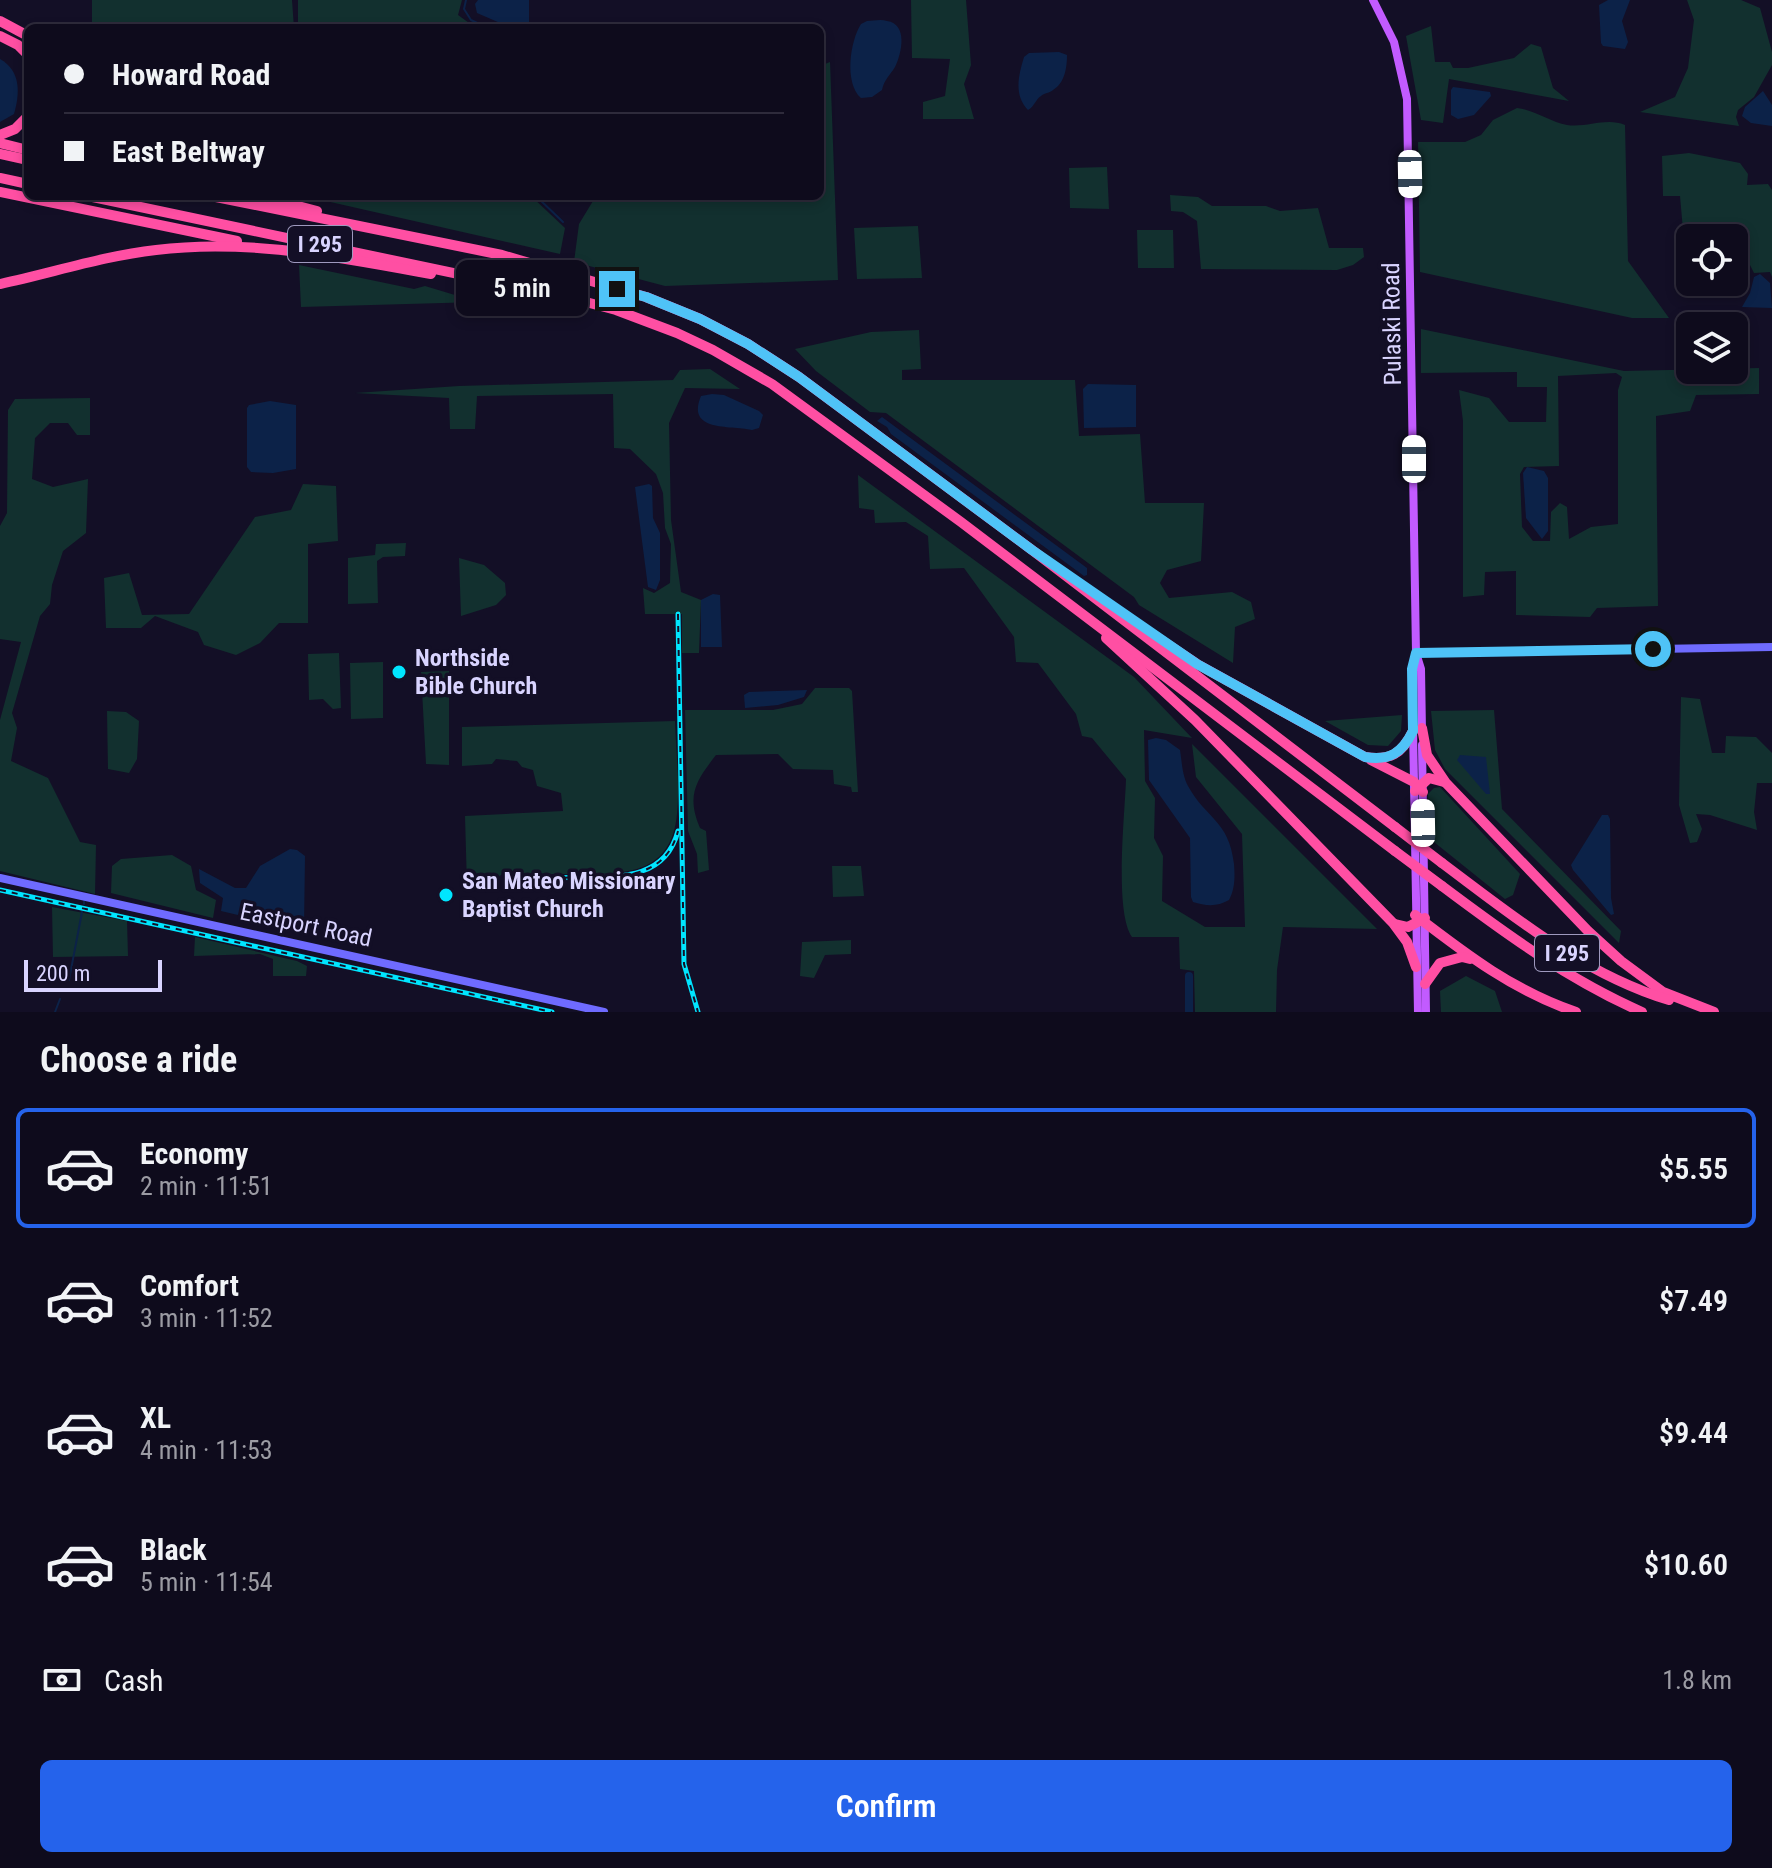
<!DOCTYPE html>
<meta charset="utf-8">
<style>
body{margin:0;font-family:"Roboto Condensed",sans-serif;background:#171425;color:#f1f3f6;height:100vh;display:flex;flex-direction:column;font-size:30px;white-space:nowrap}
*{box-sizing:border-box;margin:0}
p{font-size:26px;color:#9b9ba3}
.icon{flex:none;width:44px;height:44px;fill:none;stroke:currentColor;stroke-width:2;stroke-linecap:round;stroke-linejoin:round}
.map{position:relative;height:1012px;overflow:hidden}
.details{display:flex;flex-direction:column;background:#0e0b1c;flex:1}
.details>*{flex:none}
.hud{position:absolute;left:24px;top:24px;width:800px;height:176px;border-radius:12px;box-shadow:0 4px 12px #0003,0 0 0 2px #2e2b3b;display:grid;align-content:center;height:176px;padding:0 40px;background:#0e0b1c}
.controls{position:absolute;left:1676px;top:224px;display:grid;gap:16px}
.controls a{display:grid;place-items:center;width:72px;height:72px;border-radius:12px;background:#0e0b1c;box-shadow:0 4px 12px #0003,0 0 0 2px #2e2b3b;font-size:40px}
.scale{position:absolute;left:24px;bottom:20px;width:138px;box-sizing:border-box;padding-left:8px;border:4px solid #d9d4ff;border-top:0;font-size:22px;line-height:28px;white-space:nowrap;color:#d9d4ff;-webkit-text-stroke:6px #130f26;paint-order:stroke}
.end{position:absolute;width:36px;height:36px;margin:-18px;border:10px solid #4fc3f7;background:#111;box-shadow:0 0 0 4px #111}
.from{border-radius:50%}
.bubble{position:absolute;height:56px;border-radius:12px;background:#0e0b1c;box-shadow:0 4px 12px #0003,0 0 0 2px #2e2b3b;font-size:26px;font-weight:600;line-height:56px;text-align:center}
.car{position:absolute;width:24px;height:48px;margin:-24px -12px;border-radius:10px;box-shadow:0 0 6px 2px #0007;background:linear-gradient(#fff 24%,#345 0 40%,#fff 0 76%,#345 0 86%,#fff 0)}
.hud b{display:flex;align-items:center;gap:28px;height:76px;font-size:30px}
.hud b+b{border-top:2px solid #2e2b3b}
.hud i{width:20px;height:20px;background:#f1f3f6}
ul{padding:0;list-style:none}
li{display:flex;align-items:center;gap:24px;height:120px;margin:0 16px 12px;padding:0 24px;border:4px solid transparent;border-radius:12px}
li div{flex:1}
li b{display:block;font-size:30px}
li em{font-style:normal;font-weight:600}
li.current{border-color:#2563eb}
li>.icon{width:72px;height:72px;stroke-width:1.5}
h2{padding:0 40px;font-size:36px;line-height:96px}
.pay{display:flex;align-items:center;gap:20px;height:88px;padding:0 40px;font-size:30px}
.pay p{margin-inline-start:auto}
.button{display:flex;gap:16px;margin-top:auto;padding:16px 40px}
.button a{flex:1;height:92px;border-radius:12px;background:#2563eb;color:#fff;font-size:32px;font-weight:600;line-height:92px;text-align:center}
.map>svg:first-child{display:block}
.green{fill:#12302f;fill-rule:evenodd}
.water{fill:#0c2248}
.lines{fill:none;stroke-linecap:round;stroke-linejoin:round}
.stream{stroke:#0c2248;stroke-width:2}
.river{stroke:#0c2248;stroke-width:8}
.secondary{stroke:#6f6bff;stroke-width:8}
.primary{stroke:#c25bff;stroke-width:8}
.highway{stroke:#ff4fa3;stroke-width:10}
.rail-casing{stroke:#00e5ff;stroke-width:5}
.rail{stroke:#130f26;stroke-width:2;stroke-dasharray:6;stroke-linecap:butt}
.highway-bridge{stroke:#ff4fa3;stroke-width:10}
.route{stroke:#4fc3f7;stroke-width:10}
.poi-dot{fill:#00e5ff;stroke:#130f26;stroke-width:3}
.labels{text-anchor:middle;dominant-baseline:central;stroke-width:7;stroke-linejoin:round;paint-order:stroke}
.shield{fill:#130f26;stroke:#9e99be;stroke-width:2}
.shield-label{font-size:22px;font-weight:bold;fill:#d9d4ff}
.street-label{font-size:24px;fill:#d9d4ff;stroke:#130f26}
.poi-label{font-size:24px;font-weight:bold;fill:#d9d4ff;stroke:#130f26;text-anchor:start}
</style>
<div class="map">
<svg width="1772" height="1012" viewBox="0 0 1772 1012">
<rect width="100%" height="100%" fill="#130f26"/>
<g class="green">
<path d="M 92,0 L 292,0 L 294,28 L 92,28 Z"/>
<path d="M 298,0 L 462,0 L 458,15 L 476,28 L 298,28 Z"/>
<path d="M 911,0 L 966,0 L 971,65 L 964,84 L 974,119 L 923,119 L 923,102 L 945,96 L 950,59 L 912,58 Z"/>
<path d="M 1687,0 L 1741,0 L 1760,8 L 1772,52 L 1772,65 L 1754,97 L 1738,110 L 1736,117 L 1739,126 L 1640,112 L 1675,97 L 1688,68 L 1694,20 Z"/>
<path d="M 1431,26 L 1435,62 L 1450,62 L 1453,68 L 1468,68 L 1514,58 L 1531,44 L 1541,47 L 1553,88 L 1569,101 L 1449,79 L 1443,123 L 1421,120 L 1406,36 Z"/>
<path d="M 830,62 L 838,280 L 665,286 L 574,262 L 579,224 L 596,196 L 820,196 L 820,66 Z"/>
<path d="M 1517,108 C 1535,110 1550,122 1567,125 C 1587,128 1606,117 1625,125 L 1628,261 L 1669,318 L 1632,318 L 1420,272 L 1418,142 L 1465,142 L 1481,135 L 1493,120 Z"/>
<path d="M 1689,153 L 1740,163 L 1748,174 L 1747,185 L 1768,184 L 1772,190 L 1772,277 L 1770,272 L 1754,273 L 1733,231 L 1683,230 L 1680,196 L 1663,196 L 1662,156 Z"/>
<path d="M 1107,167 L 1109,209 L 1070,208 L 1069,168 Z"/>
<path d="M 1170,195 L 1198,197 L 1212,206 L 1266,206 L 1280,211 L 1318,208 L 1329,248 L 1363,248 L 1364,257 L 1353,265 L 1337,270 L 1201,269 L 1197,221 L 1183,212 L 1171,211 Z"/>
<path d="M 304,196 L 531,196 L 565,228 L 560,254 Z"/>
<path d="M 918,226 L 922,278 L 857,279 L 854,228 Z"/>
<path d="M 1137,230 L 1173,230 L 1174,268 L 1138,268 Z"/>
<path d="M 299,265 L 414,289 L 425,286 L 478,302 L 301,307 Z"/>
<path d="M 1421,329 L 1624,371 L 1759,368 L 1759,394 L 1696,395 L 1690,411 L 1656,416 L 1658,606 L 1597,608 L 1590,617 L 1516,615 L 1516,571 L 1485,572 L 1484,595 L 1463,597 L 1463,421 L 1459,390 L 1489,398 L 1509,422 L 1546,422 L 1547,387 L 1517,387 L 1517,372 L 1421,373 ZM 1616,373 L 1622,377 L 1618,390 L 1618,524 L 1591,527 L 1569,539 L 1567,507 L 1560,503 L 1551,512 L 1550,541 L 1533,541 L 1522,527 L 1520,474 L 1524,467 L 1559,466 L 1558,376 Z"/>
<path d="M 919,330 L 921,369 L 902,370 L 902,380 L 1075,380 L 1079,436 L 1140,434 L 1145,503 L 1204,503 L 1201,561 L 1167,570 L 1160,583 L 1169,598 L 1232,592 L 1251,602 L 1255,619 L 1235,627 L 1233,663 L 1139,605 L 1134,597 L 886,413 L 870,412 L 816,371 L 795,349 L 871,332 Z"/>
<path d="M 710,369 L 740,389 L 685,388 L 669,423 L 671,520 L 681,592 L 701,600 L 699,653 L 682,653 L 682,614 L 645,614 L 643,588 L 654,593 L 670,583 L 671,544 L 665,528 L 663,493 L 656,474 L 630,449 L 614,448 L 613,394 L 477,396 L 475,429 L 450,429 L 449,398 L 355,393 L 459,386 L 673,380 L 680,370 Z"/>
<path d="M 90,398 L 90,435 L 77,435 L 68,423 L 50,423 L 35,438 L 32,479 L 53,487 L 88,479 L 86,533 L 63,551 L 52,585 L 50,604 L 40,616 L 12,713 L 17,728 L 11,761 L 48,778 L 80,842 L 96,845 L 95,894 L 0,871 L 0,720 L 21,642 L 0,639 L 0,526 L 7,513 L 8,410 L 15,399 Z"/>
<path d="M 858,475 L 1134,677 L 1192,738 L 1144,730 L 1145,781 L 1155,798 L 1154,838 L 1163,856 L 1162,901 L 1205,927 L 1245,927 L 1242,834 L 1196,777 L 1192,744 L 1377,929 L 1283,927 L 1277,970 L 1276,1012 L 1195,1012 L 1194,971 L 1180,969 L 1179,937 L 1132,937 C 1114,911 1125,814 1126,779 L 1092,738 L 1082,736 L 1076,714 L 1038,663 L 1016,662 L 1014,637 L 964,568 L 930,569 L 928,536 L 906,522 L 875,523 L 874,510 L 859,508 Z"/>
<path d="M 303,484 L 336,486 L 338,541 L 308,544 L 308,623 L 279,623 L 260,643 L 236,655 L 204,645 L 198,632 L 155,616 L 141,628 L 106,628 L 104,578 L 129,573 L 142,615 L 189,614 L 255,517 L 291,510 Z"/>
<path d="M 406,543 L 405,556 L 383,557 L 377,561 L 378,603 L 348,604 L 348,558 L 375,555 L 376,544 Z"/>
<path d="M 459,558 L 484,565 L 505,583 L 506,595 L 496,605 L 461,616 Z"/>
<path d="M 339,653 L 341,708 L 333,709 L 323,699 L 309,700 L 308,654 Z"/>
<path d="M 383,662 L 383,718 L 351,719 L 350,663 Z"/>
<path d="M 449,671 L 449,765 L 426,764 L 421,672 Z"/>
<path d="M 815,688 L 849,688 L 852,691 L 858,792 L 852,792 L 851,787 L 834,784 L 833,770 L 793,769 L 778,754 L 716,755 C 696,781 686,795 700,828 L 706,831 L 709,870 L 698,873 L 697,854 L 688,831 L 685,710 L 773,710 L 802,704 Z"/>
<path d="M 1681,697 L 1700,699 L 1712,753 L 1725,753 L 1726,736 L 1756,737 L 1772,753 L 1772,783 L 1757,783 L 1754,812 L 1757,830 L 1710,815 L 1696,814 L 1702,829 L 1697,842 L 1690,843 L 1679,805 Z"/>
<path d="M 1494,710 L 1502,809 L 1621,931 L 1619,943 L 1445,769 L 1435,750 L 1431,711 Z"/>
<path d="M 107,711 L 126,712 L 139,721 L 137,759 L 129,773 L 108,769 Z"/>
<path d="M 1402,715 L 1401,731 L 1388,746 L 1368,745 L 1325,721 Z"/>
<path d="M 675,721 C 676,751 680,784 677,814 C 671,875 625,874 576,874 C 551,874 527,874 502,874 L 490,885 L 467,886 L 465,816 L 563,811 L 561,793 L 537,786 L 533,770 L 522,767 L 517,761 L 496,759 L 492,764 L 462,766 L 462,727 Z"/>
<path d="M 1440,787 L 1520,874 L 1513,895 L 1505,899 L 1429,838 L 1428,794 L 1434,788 Z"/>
<path d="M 172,855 L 191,866 L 196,890 L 216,900 L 213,918 L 111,893 L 112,866 L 121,859 Z"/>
<path d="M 832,866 L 861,866 L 864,896 L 833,897 Z"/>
<path d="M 52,907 L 127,921 L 128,956 L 53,957 Z"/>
<path d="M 195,937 L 297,961 L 307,966 L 306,976 L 273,976 L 273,959 L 260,954 L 194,956 Z"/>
<path d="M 851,940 L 851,954 L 825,955 L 814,978 L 800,976 L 802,942 Z"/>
<path d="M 1466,976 L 1495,991 L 1502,1012 L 1441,1012 L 1440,991 Z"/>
</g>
<g class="water">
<path d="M 478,0 L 529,0 L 529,28 L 512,28 L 477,13 L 475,4 Z"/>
<path d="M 1608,0 L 1630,0 L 1622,21 L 1628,42 L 1625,49 L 1603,46 L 1601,43 L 1599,5 Z"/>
<path d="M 867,21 C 873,21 881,19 887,21 C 908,24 902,53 895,67 C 890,75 884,80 882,90 L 872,97 L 861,98 C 844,83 850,41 861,24 Z"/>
<path d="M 1059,52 L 1067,55 C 1067,67 1065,83 1053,90 C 1050,93 1044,93 1041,96 C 1035,100 1035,106 1028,110 C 1013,95 1019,74 1024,57 L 1029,53 Z"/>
<path d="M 0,59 C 21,71 20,93 14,114 L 0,122 Z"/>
<path d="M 1453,87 L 1490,92 L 1491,96 L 1474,115 L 1458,119 L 1451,115 L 1451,90 Z"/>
<path d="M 1763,91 L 1772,105 L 1772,126 L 1751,123 L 1742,116 L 1745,107 Z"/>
<path d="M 1760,274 L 1770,283 L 1772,308 L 1742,307 L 1750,293 L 1754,277 Z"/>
<path d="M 1088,384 L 1136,385 L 1136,427 L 1084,428 L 1083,389 Z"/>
<path d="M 712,394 L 724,395 L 759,411 L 763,415 L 759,428 L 752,430 C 729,425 686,432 701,396 Z"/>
<path d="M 270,401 L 296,405 L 296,469 L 273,473 L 251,472 L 247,467 L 247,408 L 249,405 Z"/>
<path d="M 882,417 L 1087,568 L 1087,575 L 1084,576 L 891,434 L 887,427 L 877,421 Z"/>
<path d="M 1527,467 L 1544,471 L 1548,478 L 1548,531 L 1542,539 L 1526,518 L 1523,473 Z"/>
<path d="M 649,484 L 652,486 L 653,518 L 660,533 L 660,580 L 656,590 L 648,587 L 635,487 Z"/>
<path d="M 713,594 L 720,595 L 722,647 L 701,647 L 701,600 Z"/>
<path d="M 807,690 L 804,697 L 778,705 L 745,708 L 744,695 L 749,692 Z"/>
<path d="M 1156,738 L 1166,740 L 1180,750 C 1182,762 1182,775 1188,786 C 1206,819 1229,820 1234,864 C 1235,877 1235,889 1229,900 C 1217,907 1206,906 1193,902 L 1191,897 L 1190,838 L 1149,780 L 1148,740 Z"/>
<path d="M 1460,755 L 1486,757 L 1490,794 L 1486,794 L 1457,760 Z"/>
<path d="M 1602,815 L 1608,815 L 1610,819 L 1611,898 L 1614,914 L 1611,915 L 1573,870 L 1571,865 Z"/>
<path d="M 290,849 L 297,850 L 305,856 L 304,928 L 298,929 L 221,911 L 223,898 L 200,883 L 199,869 L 235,888 L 246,888 L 260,866 Z"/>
</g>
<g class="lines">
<g class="stream">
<path d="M 466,0 L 464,9 L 471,20 L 488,28"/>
<path d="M 536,196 L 563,222"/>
<path d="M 84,904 L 84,901"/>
<path d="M 69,980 L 82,912"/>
<path d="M 55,1012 L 60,999"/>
</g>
<path class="river" d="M 1189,1012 L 1189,976"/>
<g class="secondary">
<path d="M 1416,653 L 1772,647"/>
<path d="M 0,878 L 604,1012"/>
</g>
<g class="primary">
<path d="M 1373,0 L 1394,42 L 1407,99 L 1416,653 L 1421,669 L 1422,732"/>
<path d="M 1416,654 L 1412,669 L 1418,1012"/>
<path d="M 1422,745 L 1426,1012"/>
</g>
<g class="highway">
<path d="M 0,21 L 28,36"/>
<path d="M 0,36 L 18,45 L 28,55"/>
<path d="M 0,135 L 15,129 L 28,116"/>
<path d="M 0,143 L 28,150"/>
<path d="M 0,154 L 28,160"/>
<path d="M 0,178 L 28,184"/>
<path d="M 0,192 L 237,241"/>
<path d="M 88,196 L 567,297 L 616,310 L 677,333 L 713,350 L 772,384 L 961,522 L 1395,851"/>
<path d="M 211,196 L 502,255 L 646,297 L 700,319 L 748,344 L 799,377 L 1032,550 L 1395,827"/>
<path d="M 260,196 L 317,211"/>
<path d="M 0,284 C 52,273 103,256 156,250 C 249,238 340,258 431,274"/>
<path d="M 1143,628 L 1197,664 L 1365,757 C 1390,761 1402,754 1413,731"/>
<path d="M 1106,638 L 1195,720 L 1393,923 L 1407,942 L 1416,967"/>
<path d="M 1422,728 L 1427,755 L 1446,783 L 1588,931 L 1621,961 L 1663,992 L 1714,1012"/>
<path d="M 1371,760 L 1414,782 L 1423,792"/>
<path d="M 1415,791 L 1429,778 L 1444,782"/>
<path d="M 1442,863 C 1513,916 1583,974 1669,1000"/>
<path d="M 1442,886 C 1506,934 1569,980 1642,1012"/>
<path d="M 1415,915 C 1467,955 1514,991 1576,1012"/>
<path d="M 1395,924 L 1408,927 L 1425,918"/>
<path d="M 1425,984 L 1440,963 L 1462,957 L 1470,959"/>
</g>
<defs>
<g id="rail">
<path d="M 678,614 L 684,964 L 698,1012"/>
<path d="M 515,878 C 538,878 562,878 585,877 C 624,877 666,877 678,831"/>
<path d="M 0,890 L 552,1012"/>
</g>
</defs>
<use href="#rail" class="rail-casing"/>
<use href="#rail" class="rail"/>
<g class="highway-bridge">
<path d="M 1395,827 L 1442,863"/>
<path d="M 1395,851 L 1442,886"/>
</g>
</g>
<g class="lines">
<path class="route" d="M 617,289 L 646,297 L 700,319 L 748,344 L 799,377 L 1032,550 L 1197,664 L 1365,757 C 1390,761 1402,753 1413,731 L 1412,669 L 1416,653 L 1653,649"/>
</g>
<g class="poi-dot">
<circle cx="399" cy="672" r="8"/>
<circle cx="446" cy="895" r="8"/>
</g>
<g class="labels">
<g class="shield">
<rect x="288" y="226" width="64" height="36" rx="6"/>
<rect x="1535" y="935" width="64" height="36" rx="6"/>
</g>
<g class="shield-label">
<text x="320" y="244">I 295</text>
<text x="1567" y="953">I 295</text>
</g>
<g class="street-label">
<text transform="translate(1392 324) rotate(-91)">Pulaski Road</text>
<text transform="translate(306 925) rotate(12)">Eastport Road</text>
</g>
<g class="poi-label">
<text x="415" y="658">Northside<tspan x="415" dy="28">Bible Church</tspan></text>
<text x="462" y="881">San Mateo Missionary<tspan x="462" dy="28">Baptist Church</tspan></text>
</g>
</g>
</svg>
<div class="controls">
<a><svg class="icon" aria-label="locate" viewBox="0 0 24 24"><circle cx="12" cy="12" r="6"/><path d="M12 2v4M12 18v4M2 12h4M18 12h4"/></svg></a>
<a><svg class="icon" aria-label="layers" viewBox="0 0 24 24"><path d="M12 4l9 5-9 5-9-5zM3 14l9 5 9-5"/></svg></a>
</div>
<div class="scale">200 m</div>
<i class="end from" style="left:1653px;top:649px"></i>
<i class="end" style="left:617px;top:289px"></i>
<div class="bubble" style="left:456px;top:260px;width:132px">5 min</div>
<i class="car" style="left:1410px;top:174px;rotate:179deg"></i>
<i class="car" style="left:1414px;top:459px;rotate:0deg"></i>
<i class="car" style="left:1423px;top:823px;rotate:359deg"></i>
<div class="hud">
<b><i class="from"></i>Howard Road</b>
<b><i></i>East Beltway</b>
</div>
</div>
<section class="details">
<h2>Choose a ride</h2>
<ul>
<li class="current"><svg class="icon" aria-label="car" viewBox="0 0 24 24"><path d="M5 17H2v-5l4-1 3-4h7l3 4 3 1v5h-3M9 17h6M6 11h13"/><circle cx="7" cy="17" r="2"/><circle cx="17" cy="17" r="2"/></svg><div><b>Economy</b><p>2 min · 11:51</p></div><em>$5.55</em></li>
<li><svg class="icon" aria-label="car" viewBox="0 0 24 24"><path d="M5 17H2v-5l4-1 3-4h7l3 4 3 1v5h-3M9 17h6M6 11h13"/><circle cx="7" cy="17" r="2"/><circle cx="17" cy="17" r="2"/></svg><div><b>Comfort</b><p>3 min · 11:52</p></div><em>$7.49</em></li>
<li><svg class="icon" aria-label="car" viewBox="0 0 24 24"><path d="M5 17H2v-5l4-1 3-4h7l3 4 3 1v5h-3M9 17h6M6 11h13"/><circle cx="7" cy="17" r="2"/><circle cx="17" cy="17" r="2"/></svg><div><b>XL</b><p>4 min · 11:53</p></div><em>$9.44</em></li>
<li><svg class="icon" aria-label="car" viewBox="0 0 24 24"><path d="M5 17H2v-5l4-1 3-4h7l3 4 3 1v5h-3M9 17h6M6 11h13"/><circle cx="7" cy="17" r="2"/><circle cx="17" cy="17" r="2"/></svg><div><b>Black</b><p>5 min · 11:54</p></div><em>$10.60</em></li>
</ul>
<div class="pay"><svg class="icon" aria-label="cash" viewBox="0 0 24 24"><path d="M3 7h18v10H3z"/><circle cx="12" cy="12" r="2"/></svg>Cash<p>1.8 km</p></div>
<div class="button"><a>Confirm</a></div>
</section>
